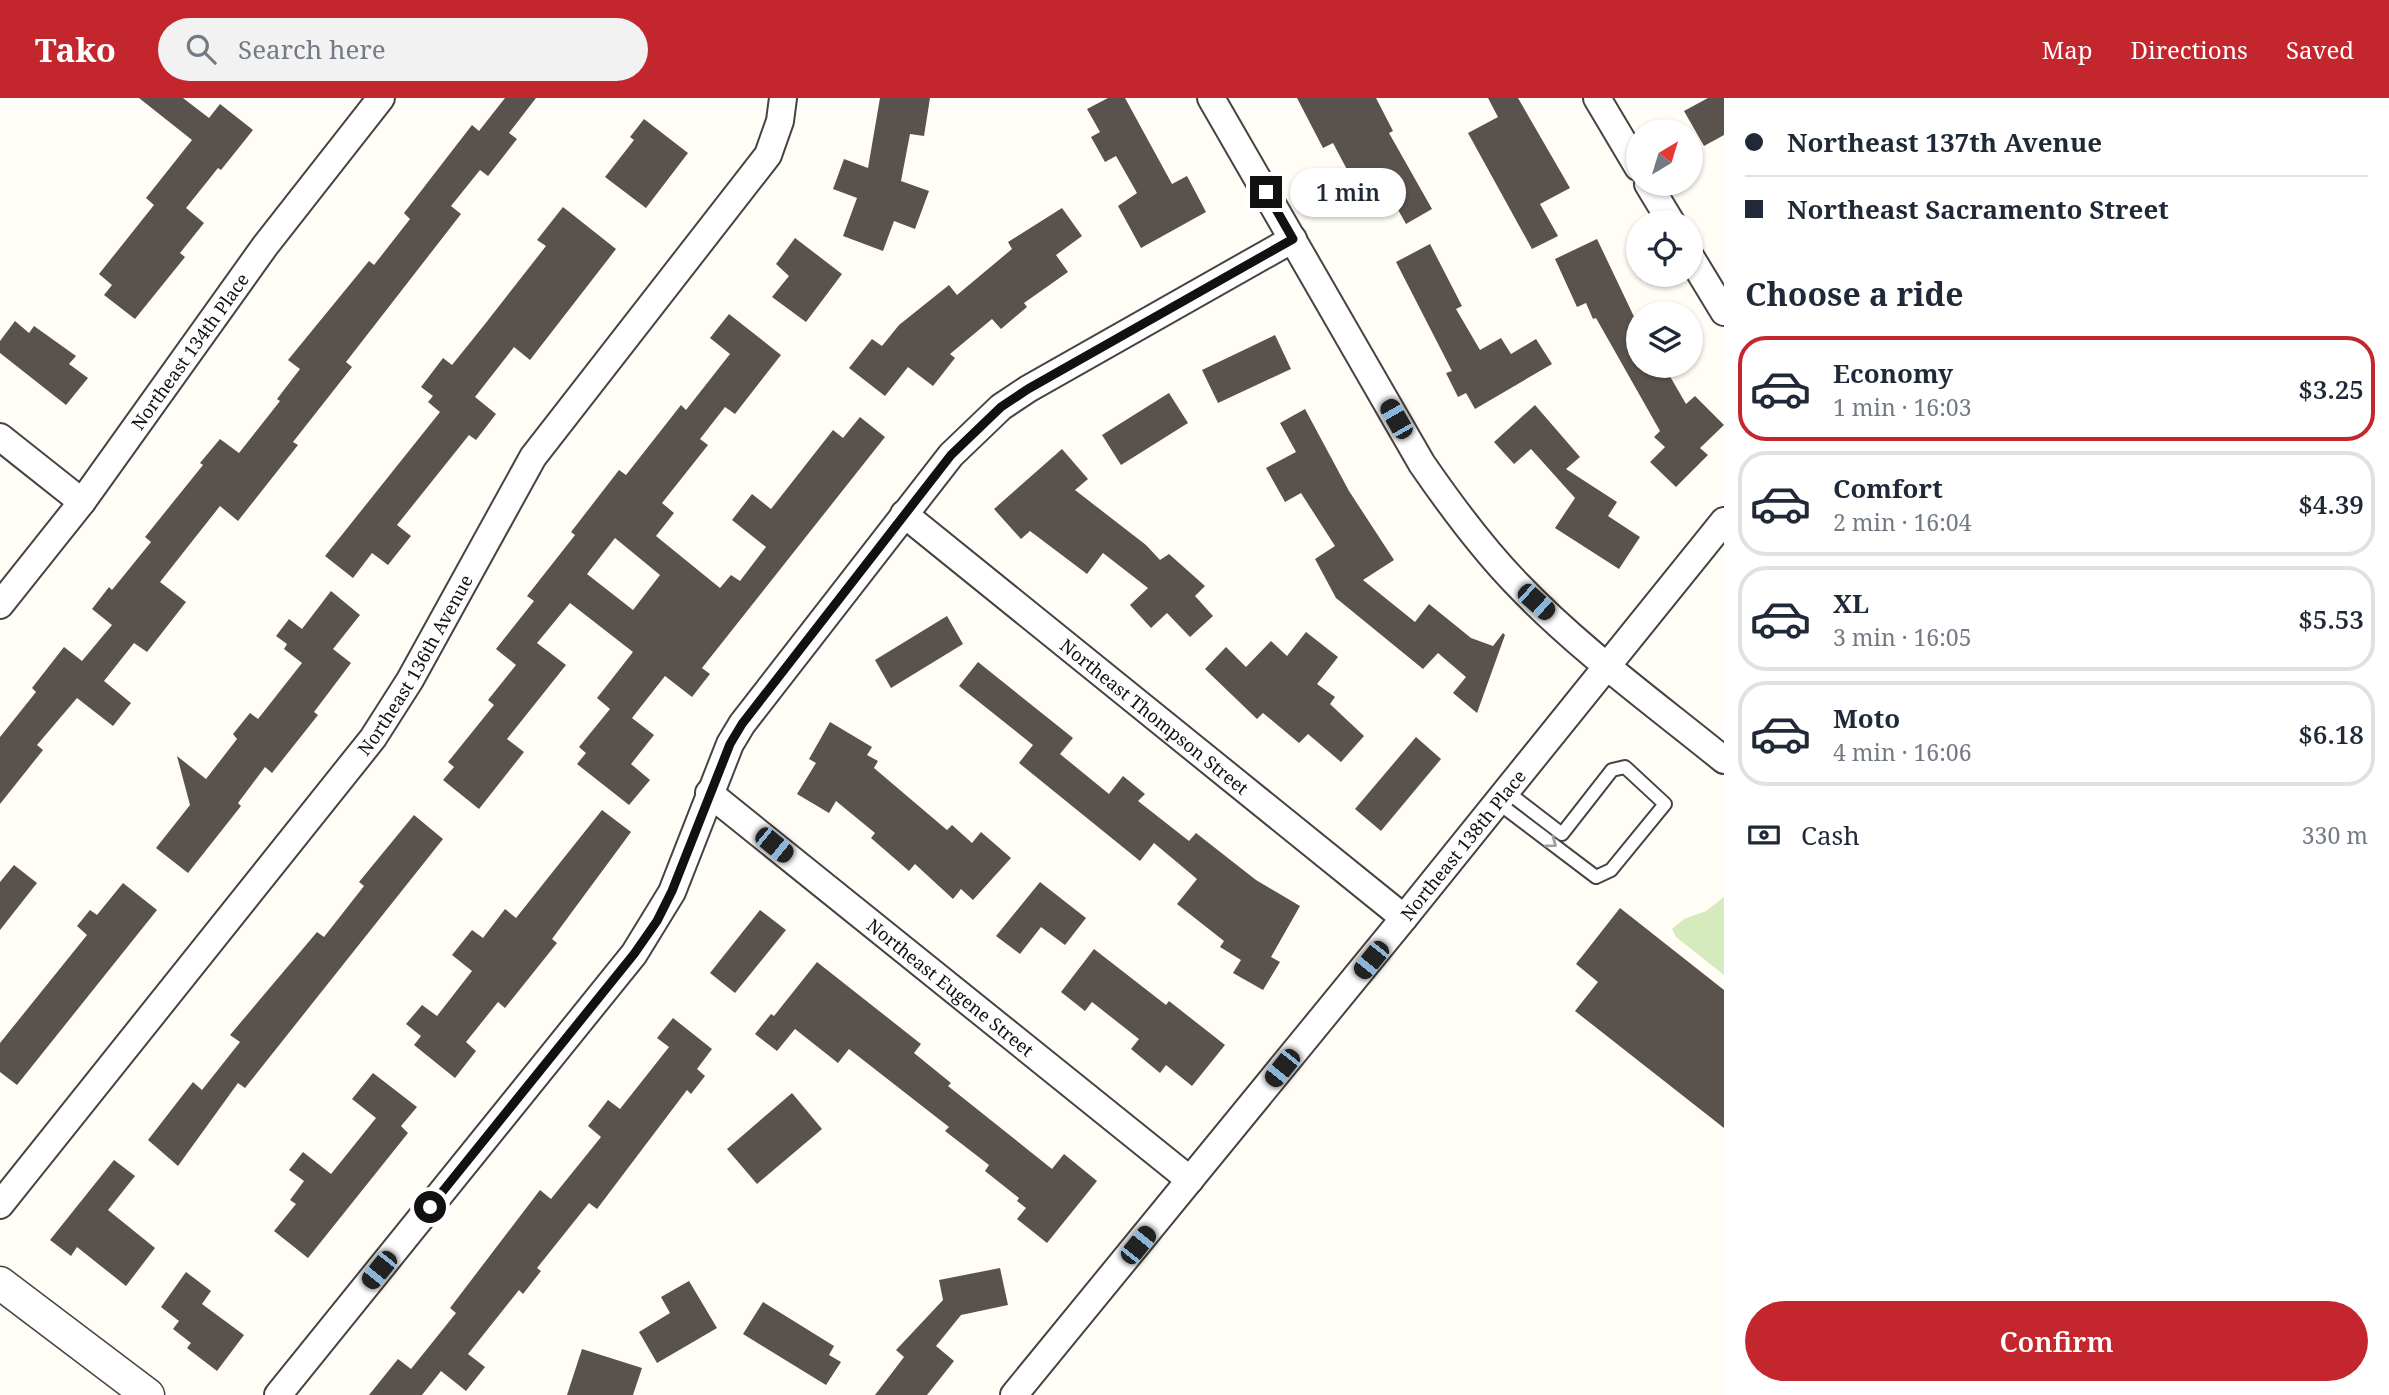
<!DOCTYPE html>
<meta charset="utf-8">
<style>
body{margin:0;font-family:"Noto Serif",serif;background:#f2f2f3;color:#1f2937;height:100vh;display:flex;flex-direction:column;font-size:26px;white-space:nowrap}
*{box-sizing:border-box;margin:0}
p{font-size:23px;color:#747a83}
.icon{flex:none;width:38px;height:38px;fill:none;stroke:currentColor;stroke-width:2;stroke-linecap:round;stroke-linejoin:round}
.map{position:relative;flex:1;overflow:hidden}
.side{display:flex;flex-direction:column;background:#fff;width:665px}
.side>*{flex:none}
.hud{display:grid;align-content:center;height:154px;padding:0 21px;background:#fff}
.needle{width:46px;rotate:38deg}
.controls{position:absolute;left:1626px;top:21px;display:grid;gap:14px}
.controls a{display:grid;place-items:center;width:77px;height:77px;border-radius:50%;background:#fff;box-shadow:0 2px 5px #0004;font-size:35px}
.end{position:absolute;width:32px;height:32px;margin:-16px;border:9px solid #111;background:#fff;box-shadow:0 0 0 4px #fff}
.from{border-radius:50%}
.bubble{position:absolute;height:49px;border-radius:24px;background:#fff;box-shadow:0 2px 5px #0004;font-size:23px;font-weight:600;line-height:49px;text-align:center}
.car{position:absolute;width:21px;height:42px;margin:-21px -10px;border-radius:9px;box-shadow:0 0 5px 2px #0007;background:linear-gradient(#222 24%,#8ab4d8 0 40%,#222 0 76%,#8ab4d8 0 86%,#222 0)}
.hud b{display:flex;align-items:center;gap:24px;height:66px;font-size:26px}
.hud b+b{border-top:2px solid #e0e1e3}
.hud i{width:18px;height:18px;background:#1f2937}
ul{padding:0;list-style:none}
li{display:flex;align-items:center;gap:21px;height:105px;margin:0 14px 10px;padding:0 7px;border:4px solid #e0e1e3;border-radius:28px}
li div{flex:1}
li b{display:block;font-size:26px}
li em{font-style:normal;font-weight:600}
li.selected{border-color:#c4262e}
li>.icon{width:63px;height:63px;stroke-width:1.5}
h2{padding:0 21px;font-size:32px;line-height:84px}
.pay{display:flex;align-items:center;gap:18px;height:77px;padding:0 21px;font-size:26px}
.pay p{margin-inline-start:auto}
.cta{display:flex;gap:14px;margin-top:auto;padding:14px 21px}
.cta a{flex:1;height:80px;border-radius:42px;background:#c4262e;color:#fff;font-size:28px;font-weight:600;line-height:80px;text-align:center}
header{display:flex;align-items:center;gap:42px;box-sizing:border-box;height:98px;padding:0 35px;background:#c4262e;color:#fff}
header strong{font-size:33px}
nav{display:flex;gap:38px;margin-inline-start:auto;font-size:24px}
.search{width:490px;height:63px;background:#f2f2f3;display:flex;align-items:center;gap:18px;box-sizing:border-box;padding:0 24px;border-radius:38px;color:#747a83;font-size:26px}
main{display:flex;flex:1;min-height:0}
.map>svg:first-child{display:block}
.green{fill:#d5ebbd}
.building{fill:#5a524d;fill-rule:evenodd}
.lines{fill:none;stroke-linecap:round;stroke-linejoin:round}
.service-casing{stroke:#444;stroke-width:16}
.minor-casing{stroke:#444;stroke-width:30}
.tertiary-casing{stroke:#444;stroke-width:35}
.service{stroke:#fff;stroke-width:12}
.minor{stroke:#fff;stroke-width:26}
.tertiary{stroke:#fff;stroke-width:32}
.oneway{stroke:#a0a0a0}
.route{stroke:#111;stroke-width:9}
.labels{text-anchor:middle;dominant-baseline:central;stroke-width:7;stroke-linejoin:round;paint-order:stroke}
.street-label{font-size:18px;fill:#111;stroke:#fff}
</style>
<header>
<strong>Tako</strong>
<div class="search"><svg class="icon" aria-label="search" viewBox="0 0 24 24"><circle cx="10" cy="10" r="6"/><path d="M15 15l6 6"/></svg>Search here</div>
<nav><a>Map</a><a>Directions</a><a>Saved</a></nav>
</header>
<main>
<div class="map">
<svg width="1724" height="1297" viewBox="0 0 1724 1297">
<rect width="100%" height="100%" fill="#fffdf5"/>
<path class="green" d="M 1724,799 L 1724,877 L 1676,839 L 1672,831 L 1684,821 L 1706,813 Z"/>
<g class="building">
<path d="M 139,0 L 183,0 L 209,20 L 220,6 L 253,32 L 221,72 L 218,70 L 186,110 L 204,125 L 180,155 L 185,159 L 135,221 L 104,197 L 112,187 L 99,176 L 154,107 L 146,100 L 192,42 Z"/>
<path d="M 505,0 L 536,0 L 509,35 L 517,41 L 488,78 L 480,72 L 451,108 L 461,116 L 346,264 L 352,269 L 293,344 L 298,347 L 238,423 L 220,408 L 160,484 L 186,504 L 147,554 L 134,545 L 104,583 L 131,605 L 113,628 L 77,600 L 37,647 L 43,652 L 0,706 L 0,639 L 36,594 L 32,590 L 64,549 L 82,563 L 112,527 L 92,511 L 109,489 L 112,492 L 151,444 L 145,439 L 203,367 L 200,365 L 220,341 L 239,355 L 280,303 L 277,301 L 300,271 L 288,262 L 369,163 L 374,167 L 410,121 L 404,115 L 472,27 L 479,33 Z"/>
<path d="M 880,0 L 930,0 L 924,38 L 910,36 L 901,83 L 929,93 L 915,131 L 894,123 L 883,153 L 843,138 L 857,100 L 833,91 L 844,61 L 868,70 Z"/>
<path d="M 1108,0 L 1125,0 L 1172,86 L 1187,78 L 1206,114 L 1141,150 L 1118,108 L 1137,95 L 1116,58 L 1105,64 L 1091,39 L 1100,34 L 1087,11 Z"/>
<path d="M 1297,0 L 1376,0 L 1393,33 L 1389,35 L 1432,111 L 1406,126 L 1392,101 L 1365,116 L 1347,84 L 1352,81 L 1333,45 L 1323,50 Z"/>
<path d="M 1488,0 L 1518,0 L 1570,90 L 1540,106 L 1558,138 L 1532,151 L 1468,35 L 1498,19 Z"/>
<path d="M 1708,0 L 1724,0 L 1724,37 L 1704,48 L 1684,13 Z"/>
<path d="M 644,21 L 688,55 L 646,110 L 605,79 L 634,42 L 630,39 Z"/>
<path d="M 563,109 L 616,151 L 530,262 L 514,249 L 475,299 L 496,316 L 476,342 L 469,337 L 397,427 L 411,438 L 388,467 L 372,455 L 353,480 L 325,458 L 440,314 L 428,304 L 433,298 L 421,289 L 443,260 L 452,267 L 485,226 L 546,148 L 537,142 Z"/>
<path d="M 1062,110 L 1082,138 L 1056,157 L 1068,174 L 1024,205 L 1027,209 L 1001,231 L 992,221 L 950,256 L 955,260 L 933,288 L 908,269 L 885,298 L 849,270 L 872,241 L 882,248 L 899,227 L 949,187 L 957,197 L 1012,151 L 1008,144 Z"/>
<path d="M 795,140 L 842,176 L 806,224 L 772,199 L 789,178 L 776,166 Z"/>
<path d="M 1597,141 L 1638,227 L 1638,268 L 1664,268 L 1686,306 L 1695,298 L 1724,327 L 1700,350 L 1708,357 L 1676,389 L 1650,364 L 1665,349 L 1654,339 L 1660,333 L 1596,220 L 1593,221 L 1586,205 L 1577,209 L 1555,161 Z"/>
<path d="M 1430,146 L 1462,208 L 1456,211 L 1480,252 L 1501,240 L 1511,256 L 1536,241 L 1552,266 L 1475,311 L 1466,295 L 1458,299 L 1446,275 L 1452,273 L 1396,164 Z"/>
<path d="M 729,216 L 781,257 L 735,316 L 725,309 L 700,341 L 708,347 L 662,405 L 674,415 L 656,438 L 720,490 L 731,477 L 740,483 L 766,449 L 732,422 L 752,396 L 771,411 L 833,332 L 843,340 L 860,319 L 885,339 L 702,570 L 710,576 L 692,599 L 665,578 L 632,620 L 654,637 L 631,666 L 650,682 L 629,707 L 577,666 L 586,655 L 579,649 L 610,611 L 597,600 L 633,554 L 570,505 L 537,545 L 566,567 L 507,641 L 524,654 L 479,711 L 443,682 L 454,669 L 448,664 L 494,607 L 488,602 L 516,567 L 496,551 L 534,503 L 527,498 L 575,437 L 571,434 L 619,372 L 626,377 L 681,307 L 686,312 L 730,256 L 710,240 ZM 615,440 L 660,477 L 633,512 L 587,476 Z"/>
<path d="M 15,223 L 29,235 L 34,228 L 76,258 L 69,266 L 88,280 L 66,307 L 0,255 L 0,243 Z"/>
<path d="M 1275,237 L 1291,271 L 1218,305 L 1202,272 Z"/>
<path d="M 1169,295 L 1188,325 L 1121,367 L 1102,337 Z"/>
<path d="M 1535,307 L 1580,359 L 1566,371 L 1617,404 L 1608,418 L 1640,439 L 1619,471 L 1555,430 L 1575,400 L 1531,351 L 1514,366 L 1494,344 Z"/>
<path d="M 1305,311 L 1349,393 L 1394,462 L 1363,482 L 1415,524 L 1429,506 L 1471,540 L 1493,548 L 1503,535 L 1505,537 L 1477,615 L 1453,595 L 1466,579 L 1438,555 L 1423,571 L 1336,500 L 1315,461 L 1335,448 L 1301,395 L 1285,404 L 1266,370 L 1296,354 L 1280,325 Z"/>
<path d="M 1062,351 L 1088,381 L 1075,392 L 1146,447 L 1160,462 L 1169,456 L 1205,488 L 1195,498 L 1213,518 L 1190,539 L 1167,515 L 1151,530 L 1130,507 L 1148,490 L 1103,455 L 1087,476 L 1030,433 L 1021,441 L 994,411 Z"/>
<path d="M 331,493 L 360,517 L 333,551 L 351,565 L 314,614 L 318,617 L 272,675 L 265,669 L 238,705 L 241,708 L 188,775 L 156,750 L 190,707 L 177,658 L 206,681 L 237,641 L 233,636 L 250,615 L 258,621 L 302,565 L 284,551 L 287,546 L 276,538 L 289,521 L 302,531 Z"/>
<path d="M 947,518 L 963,546 L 891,590 L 875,562 Z"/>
<path d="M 1306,534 L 1338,559 L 1317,586 L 1335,599 L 1330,606 L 1364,638 L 1341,664 L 1308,636 L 1299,645 L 1263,615 L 1257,621 L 1205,571 L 1226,549 L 1246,569 L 1271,543 L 1287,558 Z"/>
<path d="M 978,564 L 1073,640 L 1060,656 L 1109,696 L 1123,678 L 1145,696 L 1138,703 L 1189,743 L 1196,735 L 1256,782 L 1300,808 L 1271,859 L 1280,864 L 1263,892 L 1233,875 L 1241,862 L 1220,849 L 1224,843 L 1177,806 L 1197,781 L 1154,745 L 1140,763 L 1019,665 L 1033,647 L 959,588 Z"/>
<path d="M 830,624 L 872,649 L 867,657 L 878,663 L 874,670 L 947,732 L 952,727 L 972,745 L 981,734 L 1011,760 L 973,802 L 961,791 L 953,801 L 915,766 L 909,773 L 871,740 L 875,735 L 836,703 L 829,715 L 797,696 L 816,665 L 809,661 Z"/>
<path d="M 1416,639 L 1441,661 L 1381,733 L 1355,711 Z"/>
<path d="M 602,712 L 631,734 L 552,841 L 557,845 L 505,910 L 498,904 L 466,944 L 476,953 L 455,980 L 414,947 L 421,938 L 406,926 L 422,907 L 437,918 L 472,873 L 452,857 L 472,832 L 483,840 L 505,811 L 516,820 Z"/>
<path d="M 414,717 L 443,741 L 245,990 L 238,985 L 178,1068 L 148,1042 L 193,984 L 202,992 L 240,944 L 230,937 L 317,834 L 324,839 L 364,788 L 359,784 Z"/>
<path d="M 14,767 L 37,785 L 0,832 L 0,784 Z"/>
<path d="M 1040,784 L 1086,820 L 1065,847 L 1041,829 L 1020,856 L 996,838 Z"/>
<path d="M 123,785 L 157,812 L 17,987 L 0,974 L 0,945 L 87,837 L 77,828 L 90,812 L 97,817 Z"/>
<path d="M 1620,810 L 1724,892 L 1724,1030 L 1575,913 L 1598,884 L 1576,866 Z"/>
<path d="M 760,812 L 786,832 L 735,895 L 710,875 Z"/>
<path d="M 1094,851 L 1166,907 L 1169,903 L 1225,947 L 1192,988 L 1166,967 L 1160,975 L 1131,951 L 1139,941 L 1092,904 L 1085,913 L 1061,894 Z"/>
<path d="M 817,864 L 921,946 L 914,955 L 951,985 L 948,988 L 1052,1071 L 1064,1056 L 1097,1083 L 1047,1145 L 1017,1121 L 1026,1110 L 1017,1103 L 1019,1100 L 985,1073 L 989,1067 L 945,1033 L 949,1029 L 849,951 L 838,965 L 795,931 L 777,953 L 755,936 L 771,916 L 774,918 Z"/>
<path d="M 673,920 L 712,951 L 697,971 L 705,978 L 691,996 L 687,992 L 597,1111 L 589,1105 L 537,1170 L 541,1173 L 523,1196 L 519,1192 L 468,1256 L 485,1269 L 466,1293 L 441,1273 L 422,1297 L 369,1297 L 398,1261 L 411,1271 L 456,1215 L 450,1210 L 540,1092 L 551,1101 L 601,1039 L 588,1028 L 608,1002 L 620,1011 L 669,949 L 657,940 Z"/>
<path d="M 373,975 L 417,1009 L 401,1028 L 408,1035 L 308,1160 L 274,1133 L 296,1106 L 290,1102 L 304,1083 L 289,1072 L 303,1054 L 331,1076 L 376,1020 L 352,1001 Z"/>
<path d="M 792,995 L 822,1031 L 757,1086 L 727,1051 Z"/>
<path d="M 114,1062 L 135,1078 L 108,1112 L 155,1150 L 126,1188 L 77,1149 L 71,1158 L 50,1142 Z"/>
<path d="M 1000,1170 L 1008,1207 L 961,1217 L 936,1248 L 954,1263 L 927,1297 L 875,1297 L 904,1259 L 896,1252 L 943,1202 L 939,1182 Z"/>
<path d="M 186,1174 L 211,1193 L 202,1206 L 244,1237 L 217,1273 L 187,1250 L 191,1245 L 173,1231 L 179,1223 L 161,1209 Z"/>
<path d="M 689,1183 L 717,1230 L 657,1265 L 639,1234 L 670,1215 L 661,1199 Z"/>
<path d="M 763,1204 L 834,1248 L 829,1257 L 841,1264 L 826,1287 L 743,1236 Z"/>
<path d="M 582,1251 L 642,1270 L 633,1297 L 567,1297 Z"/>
</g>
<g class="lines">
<defs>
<path id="service" d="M 1497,704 L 1596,779 L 1611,772 L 1665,706 L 1625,669 L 1612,672 L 1562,736 L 1506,693"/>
<g id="minor">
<path d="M 1211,0 L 1422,366 C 1451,408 1481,449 1517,486 C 1579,551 1654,605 1724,662"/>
<path d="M 1597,0 L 1638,69"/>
<path d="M 1648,86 L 1671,124"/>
<path d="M 1690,158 L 1724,214"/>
<path d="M 0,339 L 82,404"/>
<path id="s1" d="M 904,416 L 1404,820"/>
<path id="s2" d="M 0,507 L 82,404 L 265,148 L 381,0"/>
<path id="s3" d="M 709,695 L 1190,1082"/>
<path id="s4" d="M 0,1107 L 373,640 L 410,582 L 533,359 L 768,57 L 780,23 L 783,0"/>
<path d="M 278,1297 L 634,856 L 672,794 L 730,646 L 742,626 L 951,357 L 1001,309 L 1028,291 L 1293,141"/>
<path id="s5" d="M 1014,1297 L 1404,820 L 1724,423"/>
</g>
<path id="tertiary" d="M 0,1185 L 148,1297"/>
</defs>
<use href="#service" class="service-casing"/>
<use href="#minor" class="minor-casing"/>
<use href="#tertiary" class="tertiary-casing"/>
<use href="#service" class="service"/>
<use href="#minor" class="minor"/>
<use href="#tertiary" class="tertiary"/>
</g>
<defs><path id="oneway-chevron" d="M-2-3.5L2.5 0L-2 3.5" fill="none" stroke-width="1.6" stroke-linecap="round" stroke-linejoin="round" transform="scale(1.75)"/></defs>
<use class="oneway" href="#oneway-chevron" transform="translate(1552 745) rotate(37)"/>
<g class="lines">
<path class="route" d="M 430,1109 L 634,856 L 657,823 L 672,793 L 730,646 L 742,626 L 951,357 L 1001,309 L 1028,291 L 1293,141 L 1266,94"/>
</g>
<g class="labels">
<g class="street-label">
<text stroke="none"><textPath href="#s2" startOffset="317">Northeast 134th Place</textPath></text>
<text stroke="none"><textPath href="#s4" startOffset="682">Northeast 136th Avenue</textPath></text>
<text stroke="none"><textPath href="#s1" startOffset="322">Northeast Thompson Street</textPath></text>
<text stroke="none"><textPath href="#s5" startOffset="710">Northeast 138th Place</textPath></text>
<text stroke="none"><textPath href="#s3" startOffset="310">Northeast Eugene Street</textPath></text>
</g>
</g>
</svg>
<div class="controls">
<a><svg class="needle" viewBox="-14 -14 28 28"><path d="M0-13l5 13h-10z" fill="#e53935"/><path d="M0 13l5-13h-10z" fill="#747a83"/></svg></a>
<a><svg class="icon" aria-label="locate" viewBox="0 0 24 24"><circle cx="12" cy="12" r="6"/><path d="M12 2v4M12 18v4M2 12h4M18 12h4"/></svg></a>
<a><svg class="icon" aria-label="layers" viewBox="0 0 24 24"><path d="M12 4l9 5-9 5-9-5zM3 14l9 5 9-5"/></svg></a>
</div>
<i class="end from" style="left:430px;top:1109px"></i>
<i class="end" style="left:1266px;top:94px"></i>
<div class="bubble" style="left:1290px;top:70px;width:116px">1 min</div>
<i class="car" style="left:1396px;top:321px;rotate:330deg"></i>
<i class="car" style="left:1536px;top:504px;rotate:132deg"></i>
<i class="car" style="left:774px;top:747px;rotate:129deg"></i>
<i class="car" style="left:1371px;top:862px;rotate:219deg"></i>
<i class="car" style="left:1282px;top:970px;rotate:219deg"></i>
<i class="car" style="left:1138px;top:1147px;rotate:39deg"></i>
<i class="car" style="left:379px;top:1172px;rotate:219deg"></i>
</div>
<section class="side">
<div class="hud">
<b><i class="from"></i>Northeast 137th Avenue</b>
<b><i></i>Northeast Sacramento Street</b>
</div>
<h2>Choose a ride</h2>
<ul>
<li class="selected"><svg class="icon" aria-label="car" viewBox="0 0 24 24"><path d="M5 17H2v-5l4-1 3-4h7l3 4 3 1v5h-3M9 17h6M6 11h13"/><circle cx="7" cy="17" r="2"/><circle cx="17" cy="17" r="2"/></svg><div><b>Economy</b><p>1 min · 16:03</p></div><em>$3.25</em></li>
<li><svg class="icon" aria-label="car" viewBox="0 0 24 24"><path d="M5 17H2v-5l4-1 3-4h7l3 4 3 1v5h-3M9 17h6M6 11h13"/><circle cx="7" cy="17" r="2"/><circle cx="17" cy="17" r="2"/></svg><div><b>Comfort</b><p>2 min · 16:04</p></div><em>$4.39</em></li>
<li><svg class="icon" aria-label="car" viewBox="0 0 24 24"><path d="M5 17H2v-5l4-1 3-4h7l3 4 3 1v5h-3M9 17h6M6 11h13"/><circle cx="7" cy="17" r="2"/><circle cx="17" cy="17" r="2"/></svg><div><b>XL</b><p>3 min · 16:05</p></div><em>$5.53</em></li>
<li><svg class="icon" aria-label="car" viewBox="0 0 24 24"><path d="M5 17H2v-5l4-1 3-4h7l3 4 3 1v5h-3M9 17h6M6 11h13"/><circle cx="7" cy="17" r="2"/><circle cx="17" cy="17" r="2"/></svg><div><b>Moto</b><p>4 min · 16:06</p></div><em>$6.18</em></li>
</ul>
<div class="pay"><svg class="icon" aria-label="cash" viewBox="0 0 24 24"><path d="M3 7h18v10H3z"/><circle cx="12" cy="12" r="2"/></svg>Cash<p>330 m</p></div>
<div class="cta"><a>Confirm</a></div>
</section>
</main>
